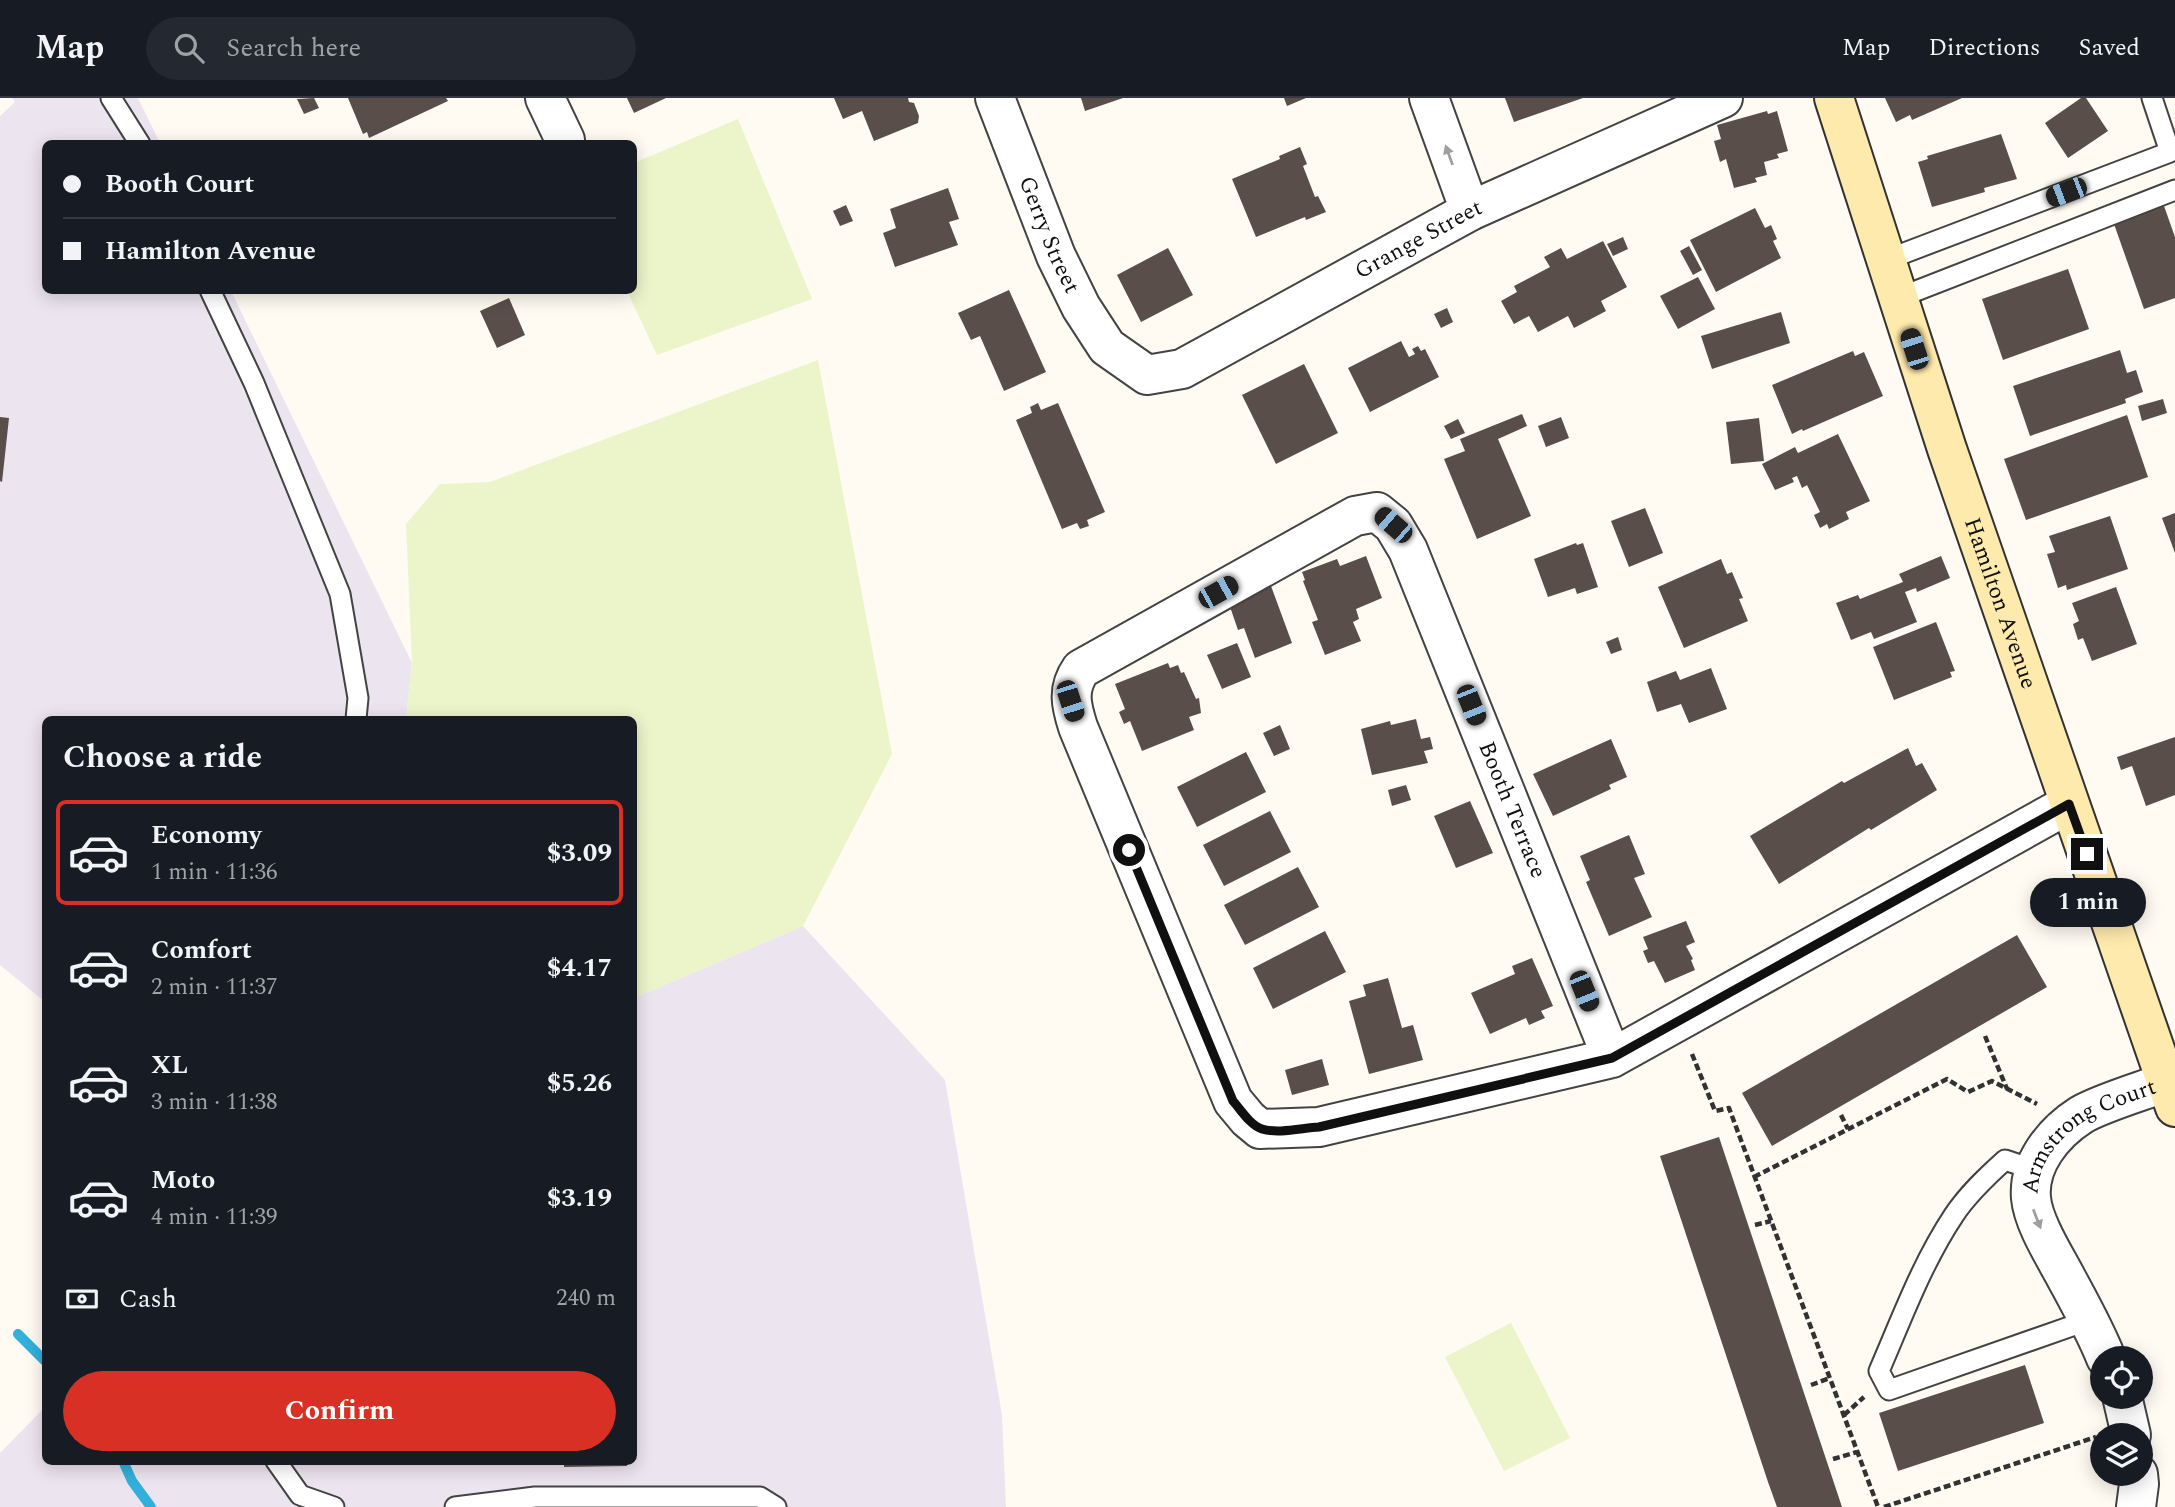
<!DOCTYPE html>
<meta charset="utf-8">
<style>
body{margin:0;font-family:Spectral,serif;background:#242831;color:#f1f3f6;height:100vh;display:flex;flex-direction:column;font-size:26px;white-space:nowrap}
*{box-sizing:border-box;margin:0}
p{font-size:23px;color:#9ea1a6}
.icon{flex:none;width:38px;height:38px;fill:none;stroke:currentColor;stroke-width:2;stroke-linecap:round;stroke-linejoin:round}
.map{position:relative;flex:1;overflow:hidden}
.details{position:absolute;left:42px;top:618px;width:595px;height:749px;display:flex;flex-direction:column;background:#171b24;border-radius:10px;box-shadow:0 4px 18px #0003}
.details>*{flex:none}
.top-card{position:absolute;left:42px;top:42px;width:595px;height:154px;border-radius:10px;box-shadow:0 4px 18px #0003;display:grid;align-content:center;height:154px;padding:0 21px;background:#171b24}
.fabs{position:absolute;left:2090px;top:1248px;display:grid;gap:14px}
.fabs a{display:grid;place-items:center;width:63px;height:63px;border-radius:50%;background:#171b24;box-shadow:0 4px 18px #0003;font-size:35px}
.end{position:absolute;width:32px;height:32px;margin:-16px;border:9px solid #101010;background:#fff;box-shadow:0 0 0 4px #fff}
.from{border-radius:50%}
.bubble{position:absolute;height:49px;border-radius:24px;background:#171b24;box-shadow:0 4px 18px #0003;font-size:23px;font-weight:700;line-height:49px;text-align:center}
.car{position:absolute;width:21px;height:42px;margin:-21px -10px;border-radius:9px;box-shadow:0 0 5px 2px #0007;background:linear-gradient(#222 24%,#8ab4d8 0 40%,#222 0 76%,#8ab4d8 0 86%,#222 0)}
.top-card b{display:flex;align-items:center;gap:24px;height:66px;font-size:26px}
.top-card b+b{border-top:2px solid #363941}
.top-card i{width:18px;height:18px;background:#f1f3f6}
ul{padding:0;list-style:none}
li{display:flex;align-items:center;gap:21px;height:105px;margin:0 14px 10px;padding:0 7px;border:4px solid transparent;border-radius:10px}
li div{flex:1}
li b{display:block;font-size:26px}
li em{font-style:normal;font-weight:700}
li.selected{border-color:#d93025}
li>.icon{width:63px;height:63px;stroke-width:1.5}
h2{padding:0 21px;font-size:32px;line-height:84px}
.pay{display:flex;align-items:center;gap:18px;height:77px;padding:0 21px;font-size:26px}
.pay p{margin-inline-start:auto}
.cta{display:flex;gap:14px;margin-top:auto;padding:14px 21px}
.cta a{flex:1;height:80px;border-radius:42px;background:#d93025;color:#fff;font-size:28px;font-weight:700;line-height:80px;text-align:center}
header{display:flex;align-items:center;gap:42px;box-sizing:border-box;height:98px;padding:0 35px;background:#171b24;border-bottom:2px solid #363941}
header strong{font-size:33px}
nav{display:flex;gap:38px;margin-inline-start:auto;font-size:24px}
.search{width:490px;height:63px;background:#242831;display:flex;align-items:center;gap:18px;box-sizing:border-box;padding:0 24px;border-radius:38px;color:#9ea1a6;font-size:26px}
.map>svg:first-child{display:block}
.industrial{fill:#ece4ef}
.pitch{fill:#ecf4ca}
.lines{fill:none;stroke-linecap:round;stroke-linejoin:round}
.stream{stroke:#31b0db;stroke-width:10}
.building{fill:#5a4e4b}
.service-casing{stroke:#434343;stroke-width:23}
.minor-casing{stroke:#434343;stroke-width:42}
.secondary-casing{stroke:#323232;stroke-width:42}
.path{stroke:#323232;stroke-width:4.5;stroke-dasharray:7 3.5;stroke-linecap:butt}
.service{stroke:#fff;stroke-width:19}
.minor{stroke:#fff;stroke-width:38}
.secondary{stroke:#ffeaad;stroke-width:38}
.oneway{fill:#9f9f9f}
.route{stroke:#101010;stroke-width:9}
.labels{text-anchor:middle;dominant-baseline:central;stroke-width:7;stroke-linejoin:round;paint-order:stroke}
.street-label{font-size:23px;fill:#101010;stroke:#fff}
</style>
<header>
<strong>Map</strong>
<div class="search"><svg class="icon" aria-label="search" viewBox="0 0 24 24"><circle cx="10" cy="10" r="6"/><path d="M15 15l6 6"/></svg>Search here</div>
<nav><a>Map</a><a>Directions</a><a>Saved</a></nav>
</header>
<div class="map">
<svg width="2175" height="1409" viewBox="0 0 2175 1409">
<rect width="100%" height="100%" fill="#fffbf2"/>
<g class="industrial">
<path d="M 12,0 L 138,0 L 160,45 L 46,46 L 46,192 L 231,193 L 412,565 L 406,621 L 46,621 L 45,904 L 0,867 L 0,18 L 15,4 Z"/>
<path d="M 803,828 L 945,982 L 1002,1317 L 1006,1409 L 0,1409 L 0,1355 L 45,1309 L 46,1363 L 634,1363 L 634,900 Z"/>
</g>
<g class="pitch">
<path d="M 738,21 L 812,201 L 657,257 L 627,193 L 634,192 L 634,65 Z"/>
<path d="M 818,262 L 892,656 L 803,828 L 634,900 L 634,621 L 406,621 L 412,565 L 406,426 L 440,386 L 490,384 Z"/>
<path d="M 1511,1225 L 1570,1340 L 1504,1373 L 1445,1259 Z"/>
</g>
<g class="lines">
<g class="stream">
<path d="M 18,1236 L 46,1264"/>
<path d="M 123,1363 L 132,1383 L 151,1409"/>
</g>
</g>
<g class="building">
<path d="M 314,0 L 319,10 L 304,16 L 297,1 Z"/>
<path d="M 348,0 L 446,0 L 448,3 L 369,40 L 367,34 L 363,36 Z"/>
<path d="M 627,0 L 666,0 L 634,15 Z"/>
<path d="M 834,0 L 908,0 L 909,4 L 914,5 L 919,18 L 918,25 L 874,43 L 862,13 L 843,21 Z"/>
<path d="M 1081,0 L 1123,0 L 1085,13 Z"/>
<path d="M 1284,0 L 1306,0 L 1287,8 Z"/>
<path d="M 1505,0 L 1583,0 L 1514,24 Z"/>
<path d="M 1885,0 L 1962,0 L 1912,22 L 1910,17 L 1896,24 Z"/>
<path d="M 2081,0 L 2086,0 L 2108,33 L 2068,60 L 2045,25 Z"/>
<path d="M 1767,13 L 1768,16 L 1777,13 L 1788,53 L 1777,56 L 1779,60 L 1764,64 L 1767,77 L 1755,80 L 1757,84 L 1734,90 L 1726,61 L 1720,64 L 1714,43 L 1721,41 L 1717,27 Z"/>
<path d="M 2001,36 L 2017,81 L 1984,90 L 1985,94 L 1932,109 L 1918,64 L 1928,61 L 1927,58 Z"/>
<path d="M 1300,49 L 1307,66 L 1303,68 L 1315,99 L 1318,98 L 1326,114 L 1306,122 L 1305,119 L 1256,139 L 1232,81 L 1280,61 L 1279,58 Z"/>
<path d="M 948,90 L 959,121 L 949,124 L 958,147 L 895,169 L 883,135 L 896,130 L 890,111 Z"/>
<path d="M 846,107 L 853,123 L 840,128 L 833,113 Z"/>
<path d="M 2164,108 L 2175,139 L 2175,200 L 2144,211 L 2114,126 Z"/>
<path d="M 1755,110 L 1765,130 L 1771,127 L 1777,141 L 1773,143 L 1781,160 L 1716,194 L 1690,142 Z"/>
<path d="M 1623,139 L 1628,151 L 1613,158 L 1607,146 Z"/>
<path d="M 1603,143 L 1627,189 L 1601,203 L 1606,213 L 1574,230 L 1568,218 L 1538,234 L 1529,218 L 1514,226 L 1501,203 L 1517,194 L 1514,188 L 1550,169 L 1544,159 L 1561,150 L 1567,161 Z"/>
<path d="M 1689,148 L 1702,172 L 1693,177 L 1680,153 Z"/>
<path d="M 1168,150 L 1193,197 L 1141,224 L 1117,177 Z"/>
<path d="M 2068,171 L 2089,231 L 2003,262 L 1982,201 Z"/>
<path d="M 1698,179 L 1715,211 L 1678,231 L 1660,198 Z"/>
<path d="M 1009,192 L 1046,274 L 1004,293 L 980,238 L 971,242 L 958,215 Z"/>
<path d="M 509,200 L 525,237 L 497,250 L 480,213 Z"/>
<path d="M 1447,210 L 1453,224 L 1441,230 L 1434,216 Z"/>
<path d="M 1781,214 L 1790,245 L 1712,271 L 1701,238 Z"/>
<path d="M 1401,243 L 1409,259 L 1415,256 L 1412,251 L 1418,248 L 1421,253 L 1425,251 L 1439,279 L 1370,314 L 1348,270 Z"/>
<path d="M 2120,252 L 2127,275 L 2136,272 L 2143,294 L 2125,301 L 2126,305 L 2030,338 L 2013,288 Z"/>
<path d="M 1853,253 L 1855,258 L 1864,254 L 1883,298 L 1803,333 L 1802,331 L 1792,336 L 1772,287 Z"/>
<path d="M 1304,266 L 1338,335 L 1276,366 L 1242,297 Z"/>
<path d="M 2163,301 L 2167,315 L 2142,323 L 2138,308 Z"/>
<path d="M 1038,305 L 1041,312 L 1058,305 L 1105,414 L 1087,422 L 1089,428 L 1080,431 L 1077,425 L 1062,431 L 1016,322 L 1032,315 L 1030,309 Z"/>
<path d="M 1522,316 L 1527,328 L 1498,341 L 1531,418 L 1477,441 L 1444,361 L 1465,353 L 1460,341 Z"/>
<path d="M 2127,317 L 2148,379 L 2026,422 L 2004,361 Z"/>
<path d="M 0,319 L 9,320 L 2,384 L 0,383 Z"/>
<path d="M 1561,319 L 1569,340 L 1546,349 L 1538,328 Z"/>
<path d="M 1759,320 L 1764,363 L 1731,366 L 1726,324 Z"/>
<path d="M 1458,321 L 1465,335 L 1451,341 L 1444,328 Z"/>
<path d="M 1838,336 L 1870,403 L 1846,414 L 1849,421 L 1829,431 L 1827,426 L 1820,430 L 1814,417 L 1820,414 L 1807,387 L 1802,390 L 1797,378 L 1792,380 L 1794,384 L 1775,392 L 1762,366 L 1795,349 L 1798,355 Z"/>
<path d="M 1645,410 L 1663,455 L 1629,469 L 1611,423 Z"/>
<path d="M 2175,415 L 2175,455 L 2162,420 Z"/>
<path d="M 2110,418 L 2128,471 L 2067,492 L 2066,487 L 2058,490 L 2047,456 L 2055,454 L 2049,438 Z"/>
<path d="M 1576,445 L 1577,447 L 1583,445 L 1598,489 L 1577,496 L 1575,490 L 1548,499 L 1534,461 Z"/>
<path d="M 1366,458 L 1382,500 L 1356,511 L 1359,521 L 1353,524 L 1361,543 L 1325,557 L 1312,524 L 1318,522 L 1303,483 L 1305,482 L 1302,474 L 1337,461 L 1340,468 Z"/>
<path d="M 1941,458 L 1950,480 L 1917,494 L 1916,490 L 1905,494 L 1917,524 L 1874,541 L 1871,534 L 1851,542 L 1836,505 L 1858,497 L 1860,501 L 1903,484 L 1899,476 Z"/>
<path d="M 1721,461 L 1727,476 L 1732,474 L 1743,500 L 1739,501 L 1748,523 L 1684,550 L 1658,489 Z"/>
<path d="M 1271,488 L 1292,545 L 1255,560 L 1244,530 L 1238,532 L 1228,503 Z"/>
<path d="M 2116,489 L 2137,546 L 2092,563 L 2083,540 L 2078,542 L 2073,526 L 2079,523 L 2072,505 Z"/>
<path d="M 1936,524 L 1955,573 L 1950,574 L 1952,579 L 1894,602 L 1873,549 Z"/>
<path d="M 1618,539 L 1622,552 L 1611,556 L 1606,544 Z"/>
<path d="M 1237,545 L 1251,579 L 1222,591 L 1207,557 Z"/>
<path d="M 1168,565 L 1170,570 L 1178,567 L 1181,575 L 1184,574 L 1196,601 L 1199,600 L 1201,615 L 1189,619 L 1194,632 L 1142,653 L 1130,623 L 1124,626 L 1119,614 L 1125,611 L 1115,586 Z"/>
<path d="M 1711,570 L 1727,611 L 1689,625 L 1681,606 L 1657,614 L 1647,584 L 1676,573 L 1680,582 Z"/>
<path d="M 1416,621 L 1421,641 L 1430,639 L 1433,651 L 1424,653 L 1428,665 L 1372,677 L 1361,631 L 1390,623 L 1391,627 Z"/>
<path d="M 1280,627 L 1290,651 L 1274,658 L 1263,635 Z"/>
<path d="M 2175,639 L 2175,697 L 2146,708 L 2132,668 L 2121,672 L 2117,659 Z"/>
<path d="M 1611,641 L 1627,679 L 1609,687 L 1611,691 L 1553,718 L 1533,676 Z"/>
<path d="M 1908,650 L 1916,668 L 1922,665 L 1937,692 L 1871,732 L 1869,730 L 1779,786 L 1750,738 L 1842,683 L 1844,685 Z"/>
<path d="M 1246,654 L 1266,694 L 1197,729 L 1177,689 Z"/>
<path d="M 1406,687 L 1411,702 L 1392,708 L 1388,692 Z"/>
<path d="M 1470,703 L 1493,755 L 1456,770 L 1434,718 Z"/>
<path d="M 1270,713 L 1291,754 L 1224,788 L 1203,747 Z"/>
<path d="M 1629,737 L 1645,776 L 1634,780 L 1652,819 L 1609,838 L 1586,784 L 1590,782 L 1580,758 Z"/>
<path d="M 1298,769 L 1319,809 L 1245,847 L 1224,807 Z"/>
<path d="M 1686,823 L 1695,844 L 1686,848 L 1693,861 L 1691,862 L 1695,872 L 1665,885 L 1654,863 L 1648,865 L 1643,853 L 1648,851 L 1643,839 Z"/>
<path d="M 1325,833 L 1346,874 L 1273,911 L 1253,870 Z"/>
<path d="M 2017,837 L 2047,889 L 1772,1048 L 1742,995 Z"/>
<path d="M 1532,860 L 1553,908 L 1541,913 L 1545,920 L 1529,927 L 1526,920 L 1490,936 L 1471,895 L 1515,876 L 1512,868 Z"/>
<path d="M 1388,880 L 1402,930 L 1413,927 L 1423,962 L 1369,976 L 1349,903 L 1366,898 L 1363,887 Z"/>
<path d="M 1322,961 L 1329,987 L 1292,997 L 1285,972 Z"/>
<path d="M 1719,1039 L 1803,1292 L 1842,1409 L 1777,1409 L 1768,1384 L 1660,1058 Z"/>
<path d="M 2025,1267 L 2044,1325 L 1898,1373 L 1879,1315 Z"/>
<path d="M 564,1363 L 627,1363 L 627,1368 L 564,1369 Z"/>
</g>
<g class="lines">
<defs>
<g id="service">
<path d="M 111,0 L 140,46"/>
<path d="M 1886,162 L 2170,54 L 2152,0"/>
<path d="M 210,192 L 254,285 L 340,496 L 358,600 L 356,621"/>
<path d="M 1898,200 L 2175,92"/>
<path d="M 2035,1072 L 2005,1062 C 1986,1079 1968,1096 1954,1117 C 1922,1165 1902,1220 1879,1273 L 1889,1292 L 2089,1222"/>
<path d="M 276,1363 L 300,1397 L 334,1409"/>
<path d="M 455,1409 L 535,1399 L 760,1399 L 776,1409"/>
</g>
<g id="minor">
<path d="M 545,0 L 565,42"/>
<path id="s1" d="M 995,0 L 1056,158 L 1081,209 L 1107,249 L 1147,277 L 1182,271 L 1470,113 L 1723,0"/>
<path d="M 1429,0 L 1470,113"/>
<path d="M 1612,960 L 1408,452 L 1393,427 L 1377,414 L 1355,418 L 1081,571 C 1067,591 1071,607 1078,629 L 1233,1003 L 1248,1021 L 1260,1031 L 1319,1029 L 1612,960 L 2069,706"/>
<path id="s2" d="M 2106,1260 C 2094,1230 2078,1202 2063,1174 C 2052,1154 2033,1123 2031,1100 C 2028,1066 2053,1035 2081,1017 C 2101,1005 2143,993 2166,984"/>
<path d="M 2122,1298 L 2131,1337"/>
<path d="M 2136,1409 L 2139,1386 L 2138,1376"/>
</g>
<g id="secondary">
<path id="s3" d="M 1834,0 L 1947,351 L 2175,1009"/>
</g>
</defs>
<use href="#service" class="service-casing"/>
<use href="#minor" class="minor-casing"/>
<use href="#secondary" class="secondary-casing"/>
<g class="path">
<path d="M 1985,938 L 2007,991"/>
<path d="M 1692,956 L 1715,1013 L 1729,1010 L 1878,1409"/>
<path d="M 1841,1017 L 1848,1031"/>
<path d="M 1754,1079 L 1947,981 L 1968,994 L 1992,983 L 2037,1006"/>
<path d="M 1755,1127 L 1771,1123"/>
<path d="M 1811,1287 L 1830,1280"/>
<path d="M 1844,1317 L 1864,1299"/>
<path d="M 1833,1361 L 1857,1354"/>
<path d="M 1884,1409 L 2096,1339"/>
</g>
<use href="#service" class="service"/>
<use href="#minor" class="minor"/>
<use href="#secondary" class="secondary"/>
</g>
<defs><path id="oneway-solid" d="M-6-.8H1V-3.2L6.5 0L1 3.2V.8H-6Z" transform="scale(1.75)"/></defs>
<g class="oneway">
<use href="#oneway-solid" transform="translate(1449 57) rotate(-110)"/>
<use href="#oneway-solid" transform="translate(2037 1121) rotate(69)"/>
</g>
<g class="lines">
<path class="route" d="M 1129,752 L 1233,1003 C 1241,1012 1250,1027 1262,1031 C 1278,1036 1302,1030 1319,1029 L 1612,960 L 2069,706 L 2087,756"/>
</g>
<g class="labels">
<g class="street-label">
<text stroke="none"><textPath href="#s1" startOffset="147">Gerry Street</textPath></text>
<text stroke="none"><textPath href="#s1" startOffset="628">Grange Street</textPath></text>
<text stroke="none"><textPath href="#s3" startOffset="532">Hamilton Avenue</textPath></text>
<text transform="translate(1512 712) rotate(68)">Booth Terrace</text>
<text stroke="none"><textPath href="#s2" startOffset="270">Armstrong Court</textPath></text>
</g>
</g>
</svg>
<div class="fabs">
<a><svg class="icon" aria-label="locate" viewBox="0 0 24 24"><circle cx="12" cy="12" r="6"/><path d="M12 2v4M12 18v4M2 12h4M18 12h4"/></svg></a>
<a><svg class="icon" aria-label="layers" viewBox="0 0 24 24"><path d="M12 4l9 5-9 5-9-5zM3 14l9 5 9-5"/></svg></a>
</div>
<i class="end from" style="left:1129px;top:752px"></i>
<i class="end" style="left:2087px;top:756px"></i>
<div class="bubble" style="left:2030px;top:780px;width:116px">1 min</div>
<i class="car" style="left:2066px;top:94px;rotate:249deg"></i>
<i class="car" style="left:1914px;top:251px;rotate:342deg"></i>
<i class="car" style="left:1393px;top:427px;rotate:311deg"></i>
<i class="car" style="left:1218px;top:494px;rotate:61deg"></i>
<i class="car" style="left:1070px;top:603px;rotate:162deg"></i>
<i class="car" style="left:1471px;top:607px;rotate:158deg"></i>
<i class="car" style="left:1584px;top:893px;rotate:158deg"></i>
<div class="top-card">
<b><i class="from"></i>Booth Court</b>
<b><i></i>Hamilton Avenue</b>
</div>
<section class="details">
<h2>Choose a ride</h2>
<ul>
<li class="selected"><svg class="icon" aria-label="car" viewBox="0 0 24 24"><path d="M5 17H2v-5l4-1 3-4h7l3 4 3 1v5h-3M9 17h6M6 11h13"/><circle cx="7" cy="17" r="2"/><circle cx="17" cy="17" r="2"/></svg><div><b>Economy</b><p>1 min · 11:36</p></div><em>$3.09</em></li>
<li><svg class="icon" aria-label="car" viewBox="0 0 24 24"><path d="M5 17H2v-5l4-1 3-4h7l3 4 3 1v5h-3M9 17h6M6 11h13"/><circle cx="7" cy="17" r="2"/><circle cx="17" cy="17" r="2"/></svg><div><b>Comfort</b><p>2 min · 11:37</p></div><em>$4.17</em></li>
<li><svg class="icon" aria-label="car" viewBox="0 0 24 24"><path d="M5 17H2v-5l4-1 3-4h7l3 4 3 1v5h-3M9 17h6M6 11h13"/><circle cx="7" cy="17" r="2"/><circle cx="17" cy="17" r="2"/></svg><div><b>XL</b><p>3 min · 11:38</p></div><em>$5.26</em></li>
<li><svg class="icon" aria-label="car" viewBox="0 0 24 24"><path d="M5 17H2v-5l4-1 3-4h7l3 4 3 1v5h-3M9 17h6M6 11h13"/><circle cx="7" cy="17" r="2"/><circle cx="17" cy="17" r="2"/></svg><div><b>Moto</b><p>4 min · 11:39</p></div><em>$3.19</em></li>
</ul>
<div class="pay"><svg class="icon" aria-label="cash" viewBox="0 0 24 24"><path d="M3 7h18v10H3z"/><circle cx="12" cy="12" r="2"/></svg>Cash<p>240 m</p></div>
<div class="cta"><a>Confirm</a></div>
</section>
</div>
